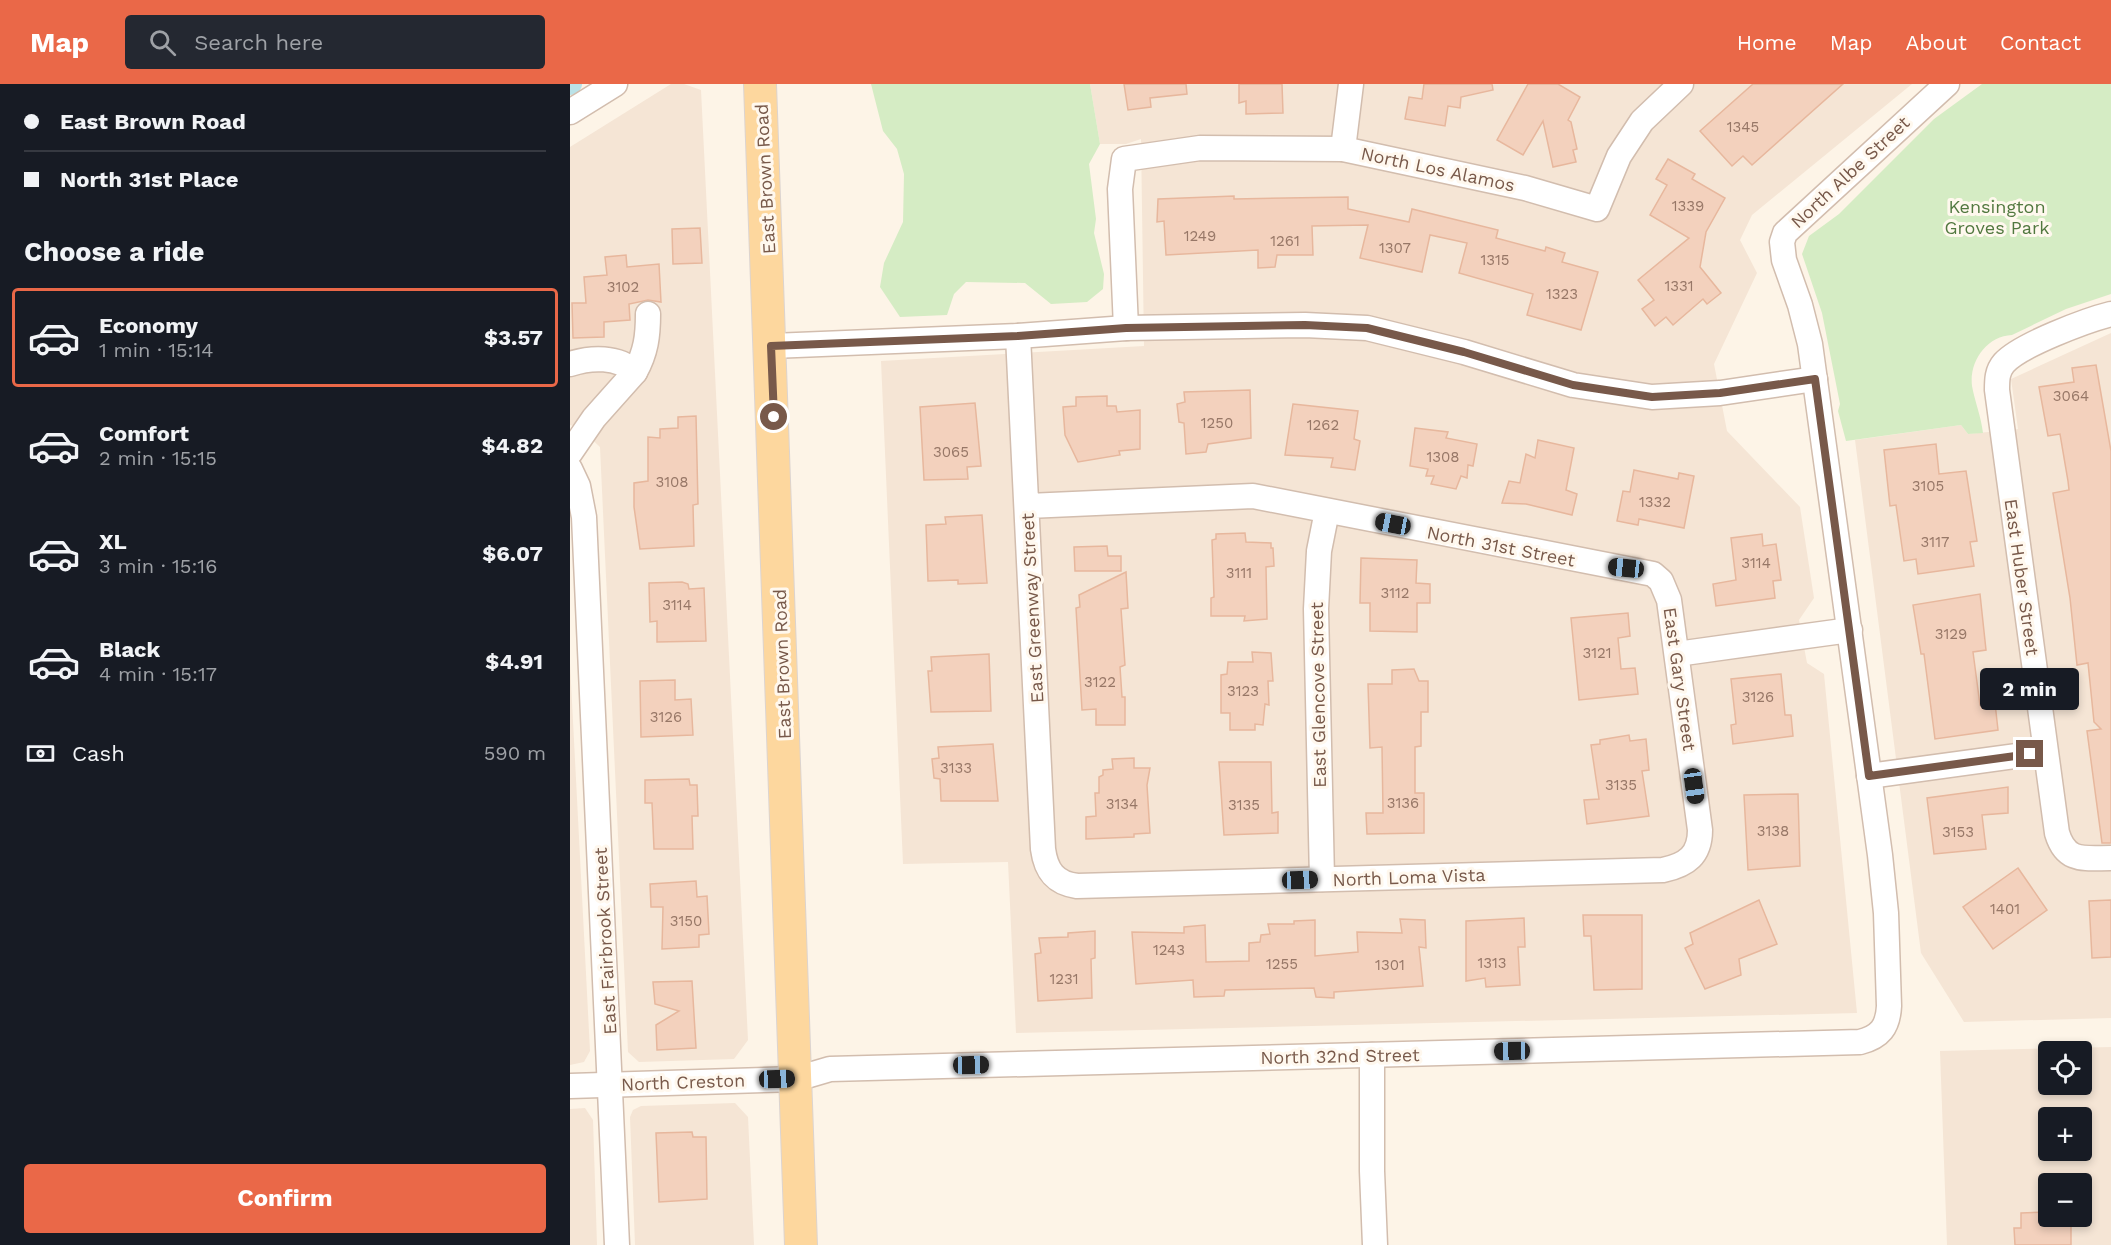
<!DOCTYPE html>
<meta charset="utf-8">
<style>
body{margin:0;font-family:"Work Sans",sans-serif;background:#242831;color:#f1f3f6;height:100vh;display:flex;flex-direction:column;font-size:22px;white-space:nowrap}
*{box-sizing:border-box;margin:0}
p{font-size:20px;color:#9ea1a6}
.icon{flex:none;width:33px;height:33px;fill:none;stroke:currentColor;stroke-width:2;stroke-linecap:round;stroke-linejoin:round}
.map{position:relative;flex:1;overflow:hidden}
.panel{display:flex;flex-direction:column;background:#171b24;width:570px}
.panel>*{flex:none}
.hud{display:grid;align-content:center;height:132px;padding:0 24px;background:#171b24}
.fabs{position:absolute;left:1468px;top:957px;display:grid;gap:12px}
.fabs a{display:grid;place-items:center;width:54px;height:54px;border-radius:6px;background:#171b24;box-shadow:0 3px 9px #0003;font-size:30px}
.end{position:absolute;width:27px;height:27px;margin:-14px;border:8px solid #78594a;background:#fff;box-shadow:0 0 0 3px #fff}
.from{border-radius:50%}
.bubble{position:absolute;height:42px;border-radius:6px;background:#171b24;box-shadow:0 3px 9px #0003;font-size:20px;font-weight:700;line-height:42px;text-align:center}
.car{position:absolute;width:18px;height:36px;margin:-18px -9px;border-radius:8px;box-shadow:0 0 4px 2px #0007;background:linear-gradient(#222 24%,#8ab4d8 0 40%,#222 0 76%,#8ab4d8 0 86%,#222 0)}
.hud b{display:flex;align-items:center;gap:21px;height:57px;font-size:22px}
.hud b+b{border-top:2px solid #363941}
.hud i{width:15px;height:15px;background:#f1f3f6}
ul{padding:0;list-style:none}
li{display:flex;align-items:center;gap:18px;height:99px;margin:0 12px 9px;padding:0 12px;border:3px solid transparent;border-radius:6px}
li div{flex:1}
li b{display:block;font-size:22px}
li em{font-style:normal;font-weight:700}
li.on{border-color:#ea6848}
li>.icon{width:54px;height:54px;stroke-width:1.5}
h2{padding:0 24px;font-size:27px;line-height:72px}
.pay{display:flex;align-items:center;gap:15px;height:66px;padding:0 24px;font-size:22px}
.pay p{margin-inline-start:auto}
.button{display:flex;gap:12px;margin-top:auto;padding:12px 24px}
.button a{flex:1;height:69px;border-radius:6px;background:#ea6848;color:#fff;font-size:24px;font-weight:700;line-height:69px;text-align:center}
header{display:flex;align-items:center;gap:36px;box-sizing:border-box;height:84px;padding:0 30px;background:#ea6848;color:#fff}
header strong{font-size:28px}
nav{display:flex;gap:33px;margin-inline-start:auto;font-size:21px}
.search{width:420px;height:54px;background:#242831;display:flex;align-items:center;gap:15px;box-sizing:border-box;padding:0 21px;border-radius:6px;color:#9ea1a6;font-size:22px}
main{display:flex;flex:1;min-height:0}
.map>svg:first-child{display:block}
.residential{fill:#f5e5d5;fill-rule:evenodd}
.green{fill:#d5ecc4}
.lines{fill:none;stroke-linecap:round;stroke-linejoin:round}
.canal{stroke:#bae2e8;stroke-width:20}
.building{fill:#f3d1bd;stroke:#e7b79d;stroke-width:1.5}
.minor-casing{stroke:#d2bdae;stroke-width:27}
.major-casing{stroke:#dcd4d0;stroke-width:34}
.minor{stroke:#fff;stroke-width:24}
.major{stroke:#fdd79e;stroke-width:32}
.route{stroke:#78594a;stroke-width:8}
.labels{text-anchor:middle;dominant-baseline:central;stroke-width:6;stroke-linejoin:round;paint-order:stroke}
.number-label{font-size:15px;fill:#977767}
.street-label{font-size:18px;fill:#78594a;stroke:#fff8ee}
.park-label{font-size:18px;fill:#51783f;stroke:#fff8ee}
</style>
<header>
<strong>Map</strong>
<div class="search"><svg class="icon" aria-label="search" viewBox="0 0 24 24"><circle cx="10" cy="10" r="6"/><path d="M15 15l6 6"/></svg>Search here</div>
<nav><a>Home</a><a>Map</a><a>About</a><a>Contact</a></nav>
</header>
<main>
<section class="panel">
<div class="hud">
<b><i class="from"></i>East Brown Road</b>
<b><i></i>North 31st Place</b>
</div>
<h2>Choose a ride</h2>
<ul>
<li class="on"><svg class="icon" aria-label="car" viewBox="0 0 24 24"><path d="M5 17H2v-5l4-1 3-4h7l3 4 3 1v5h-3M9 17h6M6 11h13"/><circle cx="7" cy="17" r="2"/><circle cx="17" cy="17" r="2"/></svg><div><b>Economy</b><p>1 min · 15:14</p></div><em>$3.57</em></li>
<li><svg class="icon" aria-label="car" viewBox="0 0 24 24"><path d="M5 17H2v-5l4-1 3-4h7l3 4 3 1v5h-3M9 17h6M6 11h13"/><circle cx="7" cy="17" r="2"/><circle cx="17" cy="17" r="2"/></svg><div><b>Comfort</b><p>2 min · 15:15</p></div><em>$4.82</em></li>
<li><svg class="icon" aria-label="car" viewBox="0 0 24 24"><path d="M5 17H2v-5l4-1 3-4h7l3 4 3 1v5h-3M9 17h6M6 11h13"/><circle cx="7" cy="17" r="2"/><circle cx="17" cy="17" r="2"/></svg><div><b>XL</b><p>3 min · 15:16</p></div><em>$6.07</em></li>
<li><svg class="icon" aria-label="car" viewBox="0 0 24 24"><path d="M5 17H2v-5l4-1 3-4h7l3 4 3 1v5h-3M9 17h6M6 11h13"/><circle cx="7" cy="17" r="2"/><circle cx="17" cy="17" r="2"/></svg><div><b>Black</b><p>4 min · 15:17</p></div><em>$4.91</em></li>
</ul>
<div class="pay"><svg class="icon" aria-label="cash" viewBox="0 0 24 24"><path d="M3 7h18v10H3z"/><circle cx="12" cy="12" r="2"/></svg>Cash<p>590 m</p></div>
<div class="button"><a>Confirm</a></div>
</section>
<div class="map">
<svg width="1541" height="1161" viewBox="0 0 1541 1161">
<rect width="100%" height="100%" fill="#fdf4e7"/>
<g class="residential">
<path d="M 101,0 L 114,0 L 131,6 L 178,956 L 164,975 L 69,978 L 58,968 L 30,363 L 10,344 L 0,341 L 0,63 Z"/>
<path d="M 520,0 L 1342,0 L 1182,131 L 1170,156 L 1187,189 L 1144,280 L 1157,347 L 1230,423 L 1244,514 L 1229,536 L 1237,579 L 1254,590 L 1287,929 L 446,949 L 438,778 L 333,780 L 311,277 L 574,262 L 571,55 L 556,60 L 530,60 Z"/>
<path d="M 1541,249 L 1541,934 L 1394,938 L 1351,869 L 1285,356 L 1391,341 L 1398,350 L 1448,345 L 1441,295 Z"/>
<path d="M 0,579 L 20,967 L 14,978 L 0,981 Z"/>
<path d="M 1541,963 L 1541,1161 L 1377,1161 L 1370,967 ZM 1479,968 L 1512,968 L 1512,1000 L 1479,1000 ZM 1479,1034 L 1512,1034 L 1512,1066 L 1479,1066 ZM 1479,1100 L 1512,1100 L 1512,1132 L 1479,1132 Z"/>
<path d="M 165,1019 L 178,1033 L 184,1161 L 65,1161 L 60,1033 L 63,1026 L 71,1022 Z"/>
<path d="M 15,1024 L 23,1036 L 27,1161 L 0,1161 L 0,1025 Z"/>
</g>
<g class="green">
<path d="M 301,0 L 520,0 L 530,60 L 519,80 L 526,135 L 524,149 L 534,190 L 533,205 L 517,218 L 481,220 L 455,199 L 396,198 L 384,210 L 377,231 L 330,233 L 310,203 L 314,179 L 333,138 L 334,90 L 327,65 L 313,47 Z"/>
<path d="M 1412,0 L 1541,0 L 1541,210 L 1496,225 L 1442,251 C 1417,252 1399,277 1402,302 C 1405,318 1411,332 1413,349 L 1398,350 L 1391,341 L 1276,357 L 1268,327 L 1270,320 L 1252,229 L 1232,170 L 1239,152 L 1269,130 L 1364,35 Z"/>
</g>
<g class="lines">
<path class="canal" d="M 0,1 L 2,0"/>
</g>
<g class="building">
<path d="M 554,0 L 616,0 L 617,10 L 580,14 L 581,23 L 558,26 Z"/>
<path d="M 669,0 L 712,0 L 713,29 L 676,30 L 676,17 L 669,19 Z"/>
<path d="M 854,0 L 922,0 L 923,6 L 891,13 L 890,24 L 878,22 L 875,42 L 835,35 L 839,13 L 852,15 Z"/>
<path d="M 958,0 L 988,0 L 1010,13 L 998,36 L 1001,38 L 1007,65 L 1003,66 L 1006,78 L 983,83 L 973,37 L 953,71 L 927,56 Z"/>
<path d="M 1183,0 L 1273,0 L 1182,81 L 1173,72 L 1162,82 L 1130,47 Z"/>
<path d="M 1098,75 L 1125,90 L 1122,95 L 1155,114 L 1136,148 L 1130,183 L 1151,209 L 1137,220 L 1133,215 L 1103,241 L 1096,233 L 1085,242 L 1072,225 L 1084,216 L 1068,196 L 1119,154 L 1080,131 L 1097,101 L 1086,95 Z"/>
<path d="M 664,112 L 664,115 L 778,113 L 778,125 L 839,138 L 842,125 L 928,146 L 926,154 L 975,167 L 976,163 L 995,169 L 992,178 L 1028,188 L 1011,246 L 957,231 L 963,210 L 889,189 L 897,159 L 860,151 L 852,188 L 790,174 L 798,141 L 742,142 L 743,171 L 707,171 L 705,183 L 688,184 L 688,166 L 596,171 L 594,137 L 587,138 L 588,115 Z"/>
<path d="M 130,144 L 132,179 L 103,180 L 102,145 Z"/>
<path d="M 56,171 L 57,183 L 89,180 L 91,218 L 78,216 L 59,220 L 60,236 L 34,238 L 34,253 L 3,254 L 2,219 L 16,219 L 14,193 L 37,191 L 35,173 Z"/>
<path d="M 1526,281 L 1541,367 L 1541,759 L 1532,759 L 1517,647 L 1531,645 L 1524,638 L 1518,579 L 1507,581 L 1500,514 L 1483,409 L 1499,406 L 1498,397 L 1490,350 L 1478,352 L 1469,303 L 1504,298 L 1502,284 Z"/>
<path d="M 680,306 L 681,354 L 638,360 L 636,368 L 616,370 L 614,339 L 609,338 L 607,320 L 615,318 L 614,308 Z"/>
<path d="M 537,312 L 537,322 L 546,322 L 547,328 L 570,326 L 570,365 L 549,367 L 550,371 L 508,378 L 495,351 L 493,323 L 506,322 L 506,313 Z"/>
<path d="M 405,319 L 411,382 L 397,383 L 398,395 L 354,396 L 350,323 Z"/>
<path d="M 723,320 L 788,327 L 784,355 L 790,357 L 785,386 L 761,383 L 763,374 L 715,371 Z"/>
<path d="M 126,332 L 128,420 L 123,421 L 124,462 L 70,465 L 64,423 L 64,399 L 78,397 L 78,353 L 90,354 L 90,345 L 108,344 L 108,333 Z"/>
<path d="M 845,344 L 878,348 L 876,354 L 907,360 L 903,382 L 898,381 L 897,394 L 891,392 L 886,405 L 861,400 L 864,392 L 856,392 L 858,385 L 840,382 Z"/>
<path d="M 968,356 L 1004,364 L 996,406 L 1007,410 L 1002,431 L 956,420 L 932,419 L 939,397 L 950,399 L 956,370 L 965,374 Z"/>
<path d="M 1366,360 L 1369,390 L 1396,387 L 1407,457 L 1400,458 L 1404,482 L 1348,490 L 1346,475 L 1334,477 L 1326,421 L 1320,422 L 1314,366 Z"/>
<path d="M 1064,386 L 1108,395 L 1109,389 L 1124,392 L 1114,444 L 1069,435 L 1068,441 L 1047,437 L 1053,407 L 1060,408 Z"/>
<path d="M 412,431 L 417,499 L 388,500 L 388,496 L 358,497 L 356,441 L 376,440 L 375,433 Z"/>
<path d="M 675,449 L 676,458 L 701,459 L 701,464 L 703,464 L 704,482 L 696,483 L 697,535 L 674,537 L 675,532 L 641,532 L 641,514 L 644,513 L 642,456 L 646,455 L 646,450 Z"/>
<path d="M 1192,450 L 1193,462 L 1206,460 L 1211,496 L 1203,497 L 1205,514 L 1146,522 L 1143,500 L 1166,496 L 1161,454 Z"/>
<path d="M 537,462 L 538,472 L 551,472 L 551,487 L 505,487 L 504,463 Z"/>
<path d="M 791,474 L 847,476 L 846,499 L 860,500 L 860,519 L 847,519 L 847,548 L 800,547 L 800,519 L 790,519 Z"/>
<path d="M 556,488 L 558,524 L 551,525 L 555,581 L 550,583 L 552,613 L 555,613 L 555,641 L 526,641 L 526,625 L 512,626 L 506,524 L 510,523 L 509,511 Z"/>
<path d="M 112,498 L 118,500 L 119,505 L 134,504 L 136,557 L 87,558 L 87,537 L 80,538 L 79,499 Z"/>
<path d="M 1410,510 L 1416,566 L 1403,568 L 1410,621 L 1425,619 L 1428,646 L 1365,655 L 1354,570 L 1351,570 L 1343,521 Z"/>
<path d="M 1058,529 L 1060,552 L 1048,554 L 1051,585 L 1065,584 L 1068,610 L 1009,616 L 1001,534 Z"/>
<path d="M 682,568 L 701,569 L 703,597 L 698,597 L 699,621 L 695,620 L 693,641 L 685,640 L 685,646 L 660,646 L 660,629 L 651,629 L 651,591 L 657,590 L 658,578 L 683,578 Z"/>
<path d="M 419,570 L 421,627 L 361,628 L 358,587 L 362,587 L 361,573 Z"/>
<path d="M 844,585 L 849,597 L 858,597 L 858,628 L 851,628 L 851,662 L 845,663 L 845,709 L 854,709 L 854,749 L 797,750 L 796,729 L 813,729 L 812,663 L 800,664 L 798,600 L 822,600 L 822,586 Z"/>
<path d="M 1211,590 L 1215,631 L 1221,631 L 1223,652 L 1163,660 L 1161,641 L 1166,640 L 1161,595 Z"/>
<path d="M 105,596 L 105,616 L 121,615 L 123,651 L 71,653 L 70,597 Z"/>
<path d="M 1059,651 L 1060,657 L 1076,655 L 1079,686 L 1072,687 L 1079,732 L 1017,740 L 1014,716 L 1029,715 L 1021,661 L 1030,660 L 1030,656 Z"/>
<path d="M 423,660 L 428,717 L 371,717 L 370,695 L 364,694 L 362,675 L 369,674 L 368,663 Z"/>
<path d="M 564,674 L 564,684 L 580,684 L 577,701 L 580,749 L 564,750 L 564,753 L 516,755 L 516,733 L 526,732 L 525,709 L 529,709 L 529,693 L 533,691 L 533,686 L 543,685 L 542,675 Z"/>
<path d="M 649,678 L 701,678 L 702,729 L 708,728 L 708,749 L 654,751 Z"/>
<path d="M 119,695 L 120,701 L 127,701 L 128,732 L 122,732 L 123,765 L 84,765 L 82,719 L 75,719 L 75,696 Z"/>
<path d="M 1438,703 L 1438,729 L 1412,731 L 1416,765 L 1364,770 L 1357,714 Z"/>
<path d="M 1228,710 L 1230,782 L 1178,786 L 1174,711 Z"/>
<path d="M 1448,784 L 1477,826 L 1423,865 L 1393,823 Z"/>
<path d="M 126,797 L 127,813 L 137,812 L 139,850 L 129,851 L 129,863 L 92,865 L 93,823 L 81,823 L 80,800 Z"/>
<path d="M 1189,816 L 1207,860 L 1169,875 L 1171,891 L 1135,905 L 1115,864 L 1123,860 L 1120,849 Z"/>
<path d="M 1541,816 L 1541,873 L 1522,874 L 1519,817 Z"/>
<path d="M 1013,831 L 1072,831 L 1072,905 L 1024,906 L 1021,852 L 1014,852 Z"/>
<path d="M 954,834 L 955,863 L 948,863 L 950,901 L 916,903 L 915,894 L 896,897 L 896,837 Z"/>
<path d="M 830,835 L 855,836 L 856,864 L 849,863 L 853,902 L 764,908 L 764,914 L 746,913 L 744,904 L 655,906 L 654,912 L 624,913 L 623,896 L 566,900 L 562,848 L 614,849 L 614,843 L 635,841 L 636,878 L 679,877 L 679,859 L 690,858 L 691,851 L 700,850 L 698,840 L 724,840 L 724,837 L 745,836 L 745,872 L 788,868 L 787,848 L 832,849 Z"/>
<path d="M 525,847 L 525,874 L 521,875 L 522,914 L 468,917 L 465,870 L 471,869 L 469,854 L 498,853 L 498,849 Z"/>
<path d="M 122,897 L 126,964 L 87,966 L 86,941 L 109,927 L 85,920 L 83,898 Z"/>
<path d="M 122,1048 L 123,1053 L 136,1053 L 137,1115 L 89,1118 L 86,1049 Z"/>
<path d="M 1479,1128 L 1479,1132 L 1501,1132 L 1501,1161 L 1445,1161 L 1444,1144 L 1451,1144 L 1451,1129 Z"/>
</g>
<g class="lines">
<defs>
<g id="minor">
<path d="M 0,28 L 45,0"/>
<path d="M 773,65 L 781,0"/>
<path d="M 1541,230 C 1517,236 1450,261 1434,279 C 1427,287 1427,296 1427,306 L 1487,749 C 1496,779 1514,774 1541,774"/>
<path d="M 556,244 L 550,105 L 554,75 L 630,64 L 773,65 L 955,104 L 1027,125 L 1049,72 L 1072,37 L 1111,0"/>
<path d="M 448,252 L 473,765 C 476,787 485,799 507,802 L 1093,786 C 1117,781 1130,771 1130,746 L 1099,516 L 1091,497 L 1083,490 L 683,412 L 458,422"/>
<path d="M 202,262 L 448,252 L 556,244 L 735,241 L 797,244 L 894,268 L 1003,301 L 1082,313 L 1150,309 L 1245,295"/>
<path d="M 0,280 C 21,273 48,272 65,288 L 24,334 L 0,369"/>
<path d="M 65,288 C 76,268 78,252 78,230"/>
<path d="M 0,385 L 8,402 L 14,433 L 47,1161"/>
<path d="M 1107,570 L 1280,546"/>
<path d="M 1299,692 L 1475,668"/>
<path d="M 752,795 L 746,525 L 749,467 L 757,427"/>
<path d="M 802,971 L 802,1087 L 805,1161"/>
<path d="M 0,1002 L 226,995 L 260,985 L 1290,958 C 1310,953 1318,943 1319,922 L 1316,829 L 1310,771 L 1240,260 L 1230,221 L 1214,176 L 1212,158 L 1215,149 L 1377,0"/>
</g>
<path id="major" d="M 190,0 L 231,1161"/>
</defs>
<use href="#minor" class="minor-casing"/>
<use href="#major" class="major-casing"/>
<use href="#minor" class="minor"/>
<use href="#major" class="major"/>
</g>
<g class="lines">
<path class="route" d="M 204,333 L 201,262 L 448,252 L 556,244 L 735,241 L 797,244 L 894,268 L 1003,301 L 1082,313 L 1150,309 L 1245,295 L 1299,692 L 1460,670"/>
</g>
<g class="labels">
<g class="number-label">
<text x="1173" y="43">1345</text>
<text x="1118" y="122">1339</text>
<text x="630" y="152">1249</text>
<text x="715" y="157">1261</text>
<text x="825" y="164">1307</text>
<text x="925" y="176">1315</text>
<text x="1109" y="202">1331</text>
<text x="53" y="203">3102</text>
<text x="992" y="210">1323</text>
<text x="1501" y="312">3064</text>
<text x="647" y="339">1250</text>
<text x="753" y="341">1262</text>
<text x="381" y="368">3065</text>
<text x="873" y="373">1308</text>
<text x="102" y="398">3108</text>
<text x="1358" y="402">3105</text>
<text x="1085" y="418">1332</text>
<text x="1365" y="458">3117</text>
<text x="1186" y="479">3114</text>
<text x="669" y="489">3111</text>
<text x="825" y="509">3112</text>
<text x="107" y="521">3114</text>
<text x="1381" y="550">3129</text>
<text x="1027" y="569">3121</text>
<text x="530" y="598">3122</text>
<text x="673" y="607">3123</text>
<text x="1188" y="613">3126</text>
<text x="96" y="633">3126</text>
<text x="386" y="684">3133</text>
<text x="1051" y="701">3135</text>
<text x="833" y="719">3136</text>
<text x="552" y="720">3134</text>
<text x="674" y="721">3135</text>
<text x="1203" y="747">3138</text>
<text x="1388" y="748">3153</text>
<text x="1435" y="825">1401</text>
<text x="116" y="837">3150</text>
<text x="599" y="866">1243</text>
<text x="922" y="879">1313</text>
<text x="712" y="880">1255</text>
<text x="820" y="881">1301</text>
<text x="494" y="895">1231</text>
</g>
<g class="street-label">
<text transform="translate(868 85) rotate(12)">North Los Alamos</text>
<text transform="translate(1280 88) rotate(-43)">North Albe Street</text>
<text transform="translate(195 95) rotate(-93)">East Brown Road</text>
<text transform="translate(931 462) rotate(11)">North 31st Street</text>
<text transform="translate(1452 493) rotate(82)">East Huber Street</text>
<text transform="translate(462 524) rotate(-93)">East Greenway Street</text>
<text transform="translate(212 580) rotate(-92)">East Brown Road</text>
<text transform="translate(1110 595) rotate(82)">East Gary Street</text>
<text transform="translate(748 611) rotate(-91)">East Glencove Street</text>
<text transform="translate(839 793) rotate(-2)">North Loma Vista</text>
<text transform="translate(35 857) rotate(-93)">East Fairbrook Street</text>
<text transform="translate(770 972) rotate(-1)">North 32nd Street</text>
<text transform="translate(113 998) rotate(-2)">North Creston</text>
</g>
<g class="park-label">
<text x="1427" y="122">Kensington<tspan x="1427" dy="21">Groves Park</tspan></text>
</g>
</g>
</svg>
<div class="fabs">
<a><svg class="icon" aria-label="locate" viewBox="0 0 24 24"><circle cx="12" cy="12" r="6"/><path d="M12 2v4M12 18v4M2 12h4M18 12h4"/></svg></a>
<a>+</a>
<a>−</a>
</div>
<i class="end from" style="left:204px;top:333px"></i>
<i class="end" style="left:1460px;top:670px"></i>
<div class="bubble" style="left:1410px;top:584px;width:99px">2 min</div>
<i class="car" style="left:823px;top:440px;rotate:281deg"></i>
<i class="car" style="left:1056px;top:484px;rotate:276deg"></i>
<i class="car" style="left:1124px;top:702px;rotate:172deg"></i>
<i class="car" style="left:730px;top:796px;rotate:88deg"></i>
<i class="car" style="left:942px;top:967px;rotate:269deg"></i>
<i class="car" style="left:401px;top:981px;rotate:89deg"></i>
<i class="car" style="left:207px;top:995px;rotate:88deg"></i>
</div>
</main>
